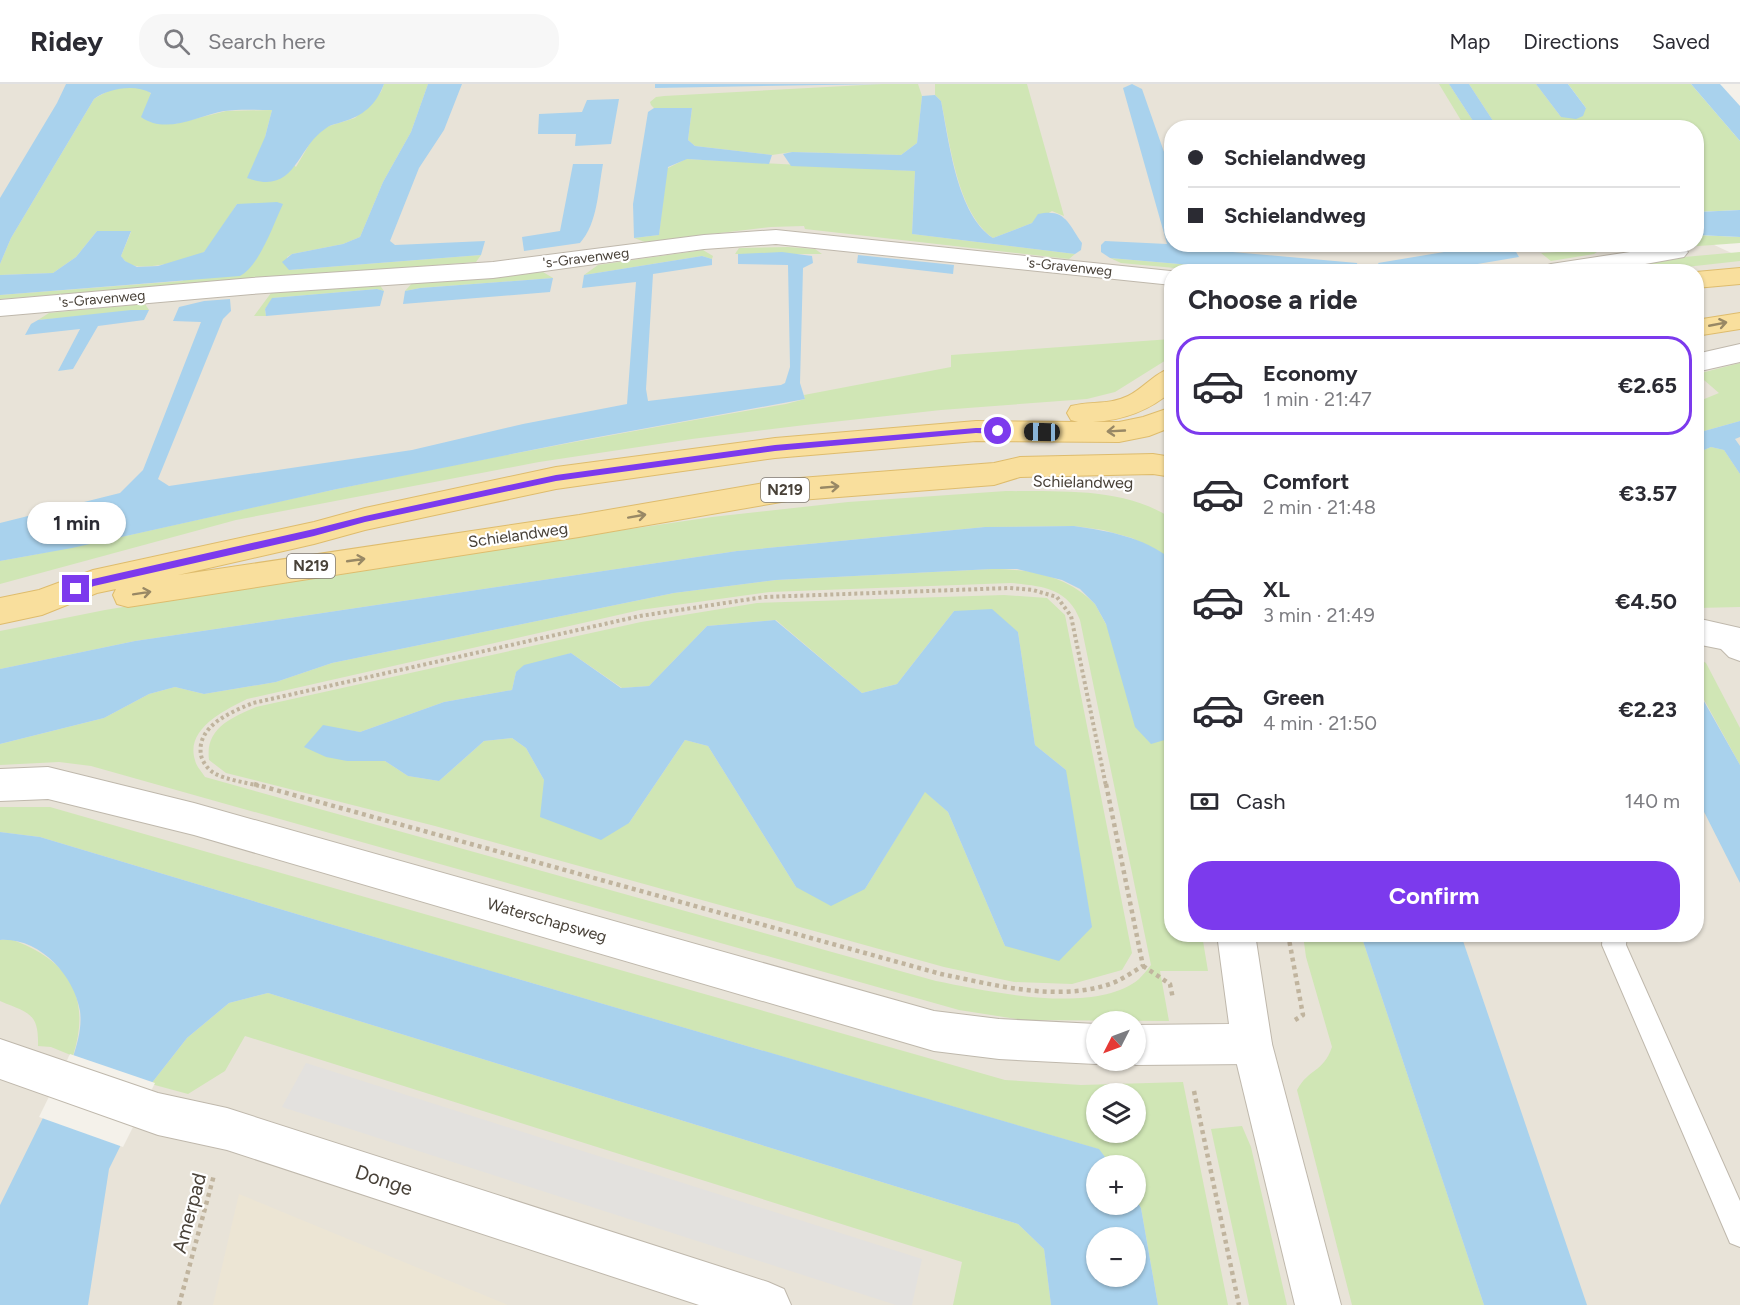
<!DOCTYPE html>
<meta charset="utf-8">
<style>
body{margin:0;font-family:Figtree,sans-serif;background:#f7f7f7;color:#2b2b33;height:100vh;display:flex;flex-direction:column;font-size:22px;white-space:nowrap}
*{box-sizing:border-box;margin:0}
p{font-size:20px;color:#7c7c81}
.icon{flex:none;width:33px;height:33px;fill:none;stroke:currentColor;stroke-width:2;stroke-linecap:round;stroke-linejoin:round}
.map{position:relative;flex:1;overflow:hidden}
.sheet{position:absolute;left:1164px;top:180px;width:540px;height:678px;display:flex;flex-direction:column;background:#fff;border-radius:24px;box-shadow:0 2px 4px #0004}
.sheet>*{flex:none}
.guide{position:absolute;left:1164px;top:36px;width:540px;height:132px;border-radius:24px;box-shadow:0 2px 4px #0004;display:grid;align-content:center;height:132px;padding:0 24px;background:#fff}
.needle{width:39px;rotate:228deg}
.tools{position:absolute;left:1086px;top:927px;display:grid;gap:12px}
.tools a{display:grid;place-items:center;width:60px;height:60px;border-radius:50%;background:#fff;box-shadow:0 2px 4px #0004;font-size:30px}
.end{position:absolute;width:27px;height:27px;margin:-14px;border:8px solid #7c3aed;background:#fff;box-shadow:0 0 0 3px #fff}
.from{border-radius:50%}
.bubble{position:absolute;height:42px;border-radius:21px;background:#fff;box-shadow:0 2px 4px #0004;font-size:20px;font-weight:700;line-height:42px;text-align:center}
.car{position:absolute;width:18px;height:36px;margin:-18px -9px;border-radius:8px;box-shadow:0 0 4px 2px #0007;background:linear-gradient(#222 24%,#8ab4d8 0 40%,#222 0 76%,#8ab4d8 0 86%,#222 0)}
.guide b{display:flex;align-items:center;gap:21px;height:57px;font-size:22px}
.guide b+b{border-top:2px solid #e1e1e2}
.guide i{width:15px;height:15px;background:#2b2b33}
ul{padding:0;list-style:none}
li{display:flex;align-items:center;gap:18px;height:99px;margin:0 12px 9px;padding:0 12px;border:3px solid transparent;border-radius:24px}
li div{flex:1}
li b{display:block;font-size:22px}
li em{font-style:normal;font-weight:700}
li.selected{border-color:#7c3aed}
li>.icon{width:54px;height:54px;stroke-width:1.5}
h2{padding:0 24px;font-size:27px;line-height:72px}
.pay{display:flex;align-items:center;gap:15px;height:66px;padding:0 24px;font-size:22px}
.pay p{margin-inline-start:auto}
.cta{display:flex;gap:12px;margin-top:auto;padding:12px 24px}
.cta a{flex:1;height:69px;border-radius:24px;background:#7c3aed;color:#fff;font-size:24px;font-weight:700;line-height:69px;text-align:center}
header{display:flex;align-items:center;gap:36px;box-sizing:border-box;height:84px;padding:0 30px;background:#fff;border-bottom:2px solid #e1e1e2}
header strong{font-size:28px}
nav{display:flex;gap:33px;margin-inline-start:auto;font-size:21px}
.search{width:420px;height:54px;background:#f7f7f7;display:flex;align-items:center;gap:15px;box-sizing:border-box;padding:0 21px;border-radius:24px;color:#7c7c81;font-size:22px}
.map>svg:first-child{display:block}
.residential{fill:#e8e3d8;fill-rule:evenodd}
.education{fill:#ece5d4}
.green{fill:#d0e6b5;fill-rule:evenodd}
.parking{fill:#e3e1de}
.water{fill:#a9d2ed;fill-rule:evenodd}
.pier{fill:#f4f1ea}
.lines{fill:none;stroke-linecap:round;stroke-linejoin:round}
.service-casing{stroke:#bfb8ac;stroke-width:2}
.minor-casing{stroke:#bfb8ac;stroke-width:2}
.tertiary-casing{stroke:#bfb8ac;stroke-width:2}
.primary-casing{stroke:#debc6d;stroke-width:2}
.path-far1{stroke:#c0b49e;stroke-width:4;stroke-dasharray:3 3;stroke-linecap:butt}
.path{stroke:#c0b49e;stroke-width:4.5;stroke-dasharray:4 4;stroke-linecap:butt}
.service{fill:#fff;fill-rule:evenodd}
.minor{fill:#fff;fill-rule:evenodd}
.tertiary{fill:#fff;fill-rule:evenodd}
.primary{fill:#f9df9d;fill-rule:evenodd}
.oneway{stroke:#988865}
.route{fill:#7c3aed}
.labels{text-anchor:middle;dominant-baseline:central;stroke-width:4.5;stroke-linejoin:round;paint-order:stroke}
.far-street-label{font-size:14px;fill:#484138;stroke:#fff}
.shield{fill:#fff;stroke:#7f7a74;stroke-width:1.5}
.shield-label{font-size:15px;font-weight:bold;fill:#484138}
.street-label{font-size:16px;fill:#484138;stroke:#fff}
.near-street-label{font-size:20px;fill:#484138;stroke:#fff}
</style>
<header>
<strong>Ridey</strong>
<div class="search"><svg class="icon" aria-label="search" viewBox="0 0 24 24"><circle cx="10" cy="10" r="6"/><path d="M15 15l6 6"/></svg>Search here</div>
<nav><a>Map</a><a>Directions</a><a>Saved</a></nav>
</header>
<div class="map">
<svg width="1740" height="1221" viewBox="0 0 1740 1221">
<rect width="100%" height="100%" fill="#f4f1ea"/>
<path class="residential" d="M 0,0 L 1551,0 L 1585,43 L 1172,44 L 1172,160 L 1696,160 L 1697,153 L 1740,173 L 1740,1221 L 0,1221 ZM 1172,188 L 1696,188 L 1696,850 L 1172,850 ZM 1096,938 L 1136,938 L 1136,976 L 1096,976 ZM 1096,1010 L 1136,1010 L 1136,1048 L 1096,1048 ZM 1096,1082 L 1136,1082 L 1136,1120 L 1096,1120 ZM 1096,1154 L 1136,1154 L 1136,1192 L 1096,1192 Z"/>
<path class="education" d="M 239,1110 L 508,1221 L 213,1221 Z"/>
<g class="green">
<path d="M 384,0 L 428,0 L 411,48 L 383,98 L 360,153 L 343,160 L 292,170 L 287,173 L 289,186 L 481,171 L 476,178 L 0,215 L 0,211 L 182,197 L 282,120 L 237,120 C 227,135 217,155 205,167 C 195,176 148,185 136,182 C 129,181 124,177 121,172 L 131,148 L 97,147 L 76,173 L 53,189 L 0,191 L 0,180 L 11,154 L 94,15 C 112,3 126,0 147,5 L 174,40 L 226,27 L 272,26 L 265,53 L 296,83 L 313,54 L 326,43 L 355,34 L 381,8 Z"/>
<path d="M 882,0 L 918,0 L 922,12 L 917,59 L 901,71 L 792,68 L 772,71 L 695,62 L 688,56 L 692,24 L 654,24 L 651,21 L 650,18 L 656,13 L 664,12 Z"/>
<path d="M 935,0 L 1027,0 L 1064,132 L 1052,127 L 1032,139 L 993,154 C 957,129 950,58 941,17 L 935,11 Z"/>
<path d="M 1439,0 L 1449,0 L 1477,43 L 1465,43 Z"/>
<path d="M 1469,0 L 1536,0 L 1561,33 L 1586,24 L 1568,0 L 1691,0 L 1740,57 L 1740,126 L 1697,128 L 1696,44 L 1497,43 Z"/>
<path d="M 686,75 L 915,87 L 912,150 L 1075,170 L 1069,175 L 805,145 L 804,142 L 771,143 L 645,158 L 634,154 L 659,151 L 666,85 Z"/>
<path d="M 1697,151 L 1740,153 L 1740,159 L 1630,167 L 1613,161 L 1696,160 Z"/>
<path d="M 1576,160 L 1596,161 L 1597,168 L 1594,170 L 1551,177 L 1541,169 L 1556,168 Z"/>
<path d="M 788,163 L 815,165 L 822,170 L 735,170 L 739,164 Z"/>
<path d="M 703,166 L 713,172 L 712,175 L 702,172 L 584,191 L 598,181 Z"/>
<path d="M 1740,168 L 1740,177 L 1650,187 L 1602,188 L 1673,174 Z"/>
<path d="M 1110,174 L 1260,187 L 1207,187 L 1121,179 Z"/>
<path d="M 543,188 L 553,194 L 420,204 L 405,207 L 413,198 Z"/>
<path d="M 379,200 L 384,207 L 377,205 L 273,214 L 265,225 L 266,232 L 254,232 L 271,209 Z"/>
<path d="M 145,220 L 149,226 L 38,236 L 49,229 Z"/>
<path d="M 1171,255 L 1171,273 L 1115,308 L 1087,315 L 941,326 L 805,341 L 692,355 L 539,378 L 236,436 L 0,500 L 0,477 C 113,457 224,429 337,405 C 486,374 636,346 786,320 L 805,315 L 804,311 L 951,283 L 951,271 Z"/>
<path d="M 1740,279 L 1740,337 L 1697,349 L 1697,318 L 1719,309 L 1697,290 Z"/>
<path d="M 1711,363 L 1724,366 L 1740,390 L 1740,523 L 1697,524 L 1697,369 Z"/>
<path d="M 1006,407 C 1061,408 1123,403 1171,434 L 1171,475 L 1132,454 L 1103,446 L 1074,442 L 985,443 L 737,467 L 135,557 L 0,585 L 0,547 L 105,526 L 292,495 L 712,433 L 848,418 Z"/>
<path d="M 992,485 C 1031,485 1067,492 1095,520 L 1168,655 L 1171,650 L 1172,850 L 1202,851 L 1208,887 L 1160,887 L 1169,937 L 1023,936 L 959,926 L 91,682 L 59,678 L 0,681 L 0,660 L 104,634 L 149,610 L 175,603 L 204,610 L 276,598 L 332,579 L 674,509 L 776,496 ZM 1011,499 C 1042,502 1068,504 1080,536 L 1151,881 C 1147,886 1143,891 1139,895 C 1095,932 987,907 936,897 L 205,693 C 202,688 196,682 195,676 C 185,645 225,626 247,615 L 640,526 L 770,508 Z"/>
<path d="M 1004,511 L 1047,514 L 1065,531 L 1132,869 L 1122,886 L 1072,900 L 1014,898 L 944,883 L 435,742 L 226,689 L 209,676 C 205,644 231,634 256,623 L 641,538 L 757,519 ZM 954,527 L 1018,548 L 1035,661 L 1066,686 L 1005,862 L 948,728 L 925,707 L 865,805 L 796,803 L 708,662 L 685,656 L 629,739 L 544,696 L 526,664 L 512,654 L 484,657 L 439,697 L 408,692 L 385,677 L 347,677 L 323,642 L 360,648 L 444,618 L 512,606 L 516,588 L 571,569 L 622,604 L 649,602 L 707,542 L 776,536 L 862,609 L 897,600 Z"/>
<path d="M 1696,573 L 1706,579 L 1740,644 L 1740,681 L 1697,603 Z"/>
<path d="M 0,723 L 50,723 L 1005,996 L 1081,1001 L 1183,998 L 1228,1221 L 1158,1221 L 1141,1124 L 1136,1116 L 1136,1082 L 1111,1081 L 1098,1065 L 320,837 L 40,753 L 0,748 ZM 1096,1010 L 1136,1010 L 1136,1048 L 1096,1048 Z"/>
<path d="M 1303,851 L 1361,851 L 1484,1221 L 1352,1221 L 1297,1006 C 1309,984 1323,989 1332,963 L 1306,873 Z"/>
<path d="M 10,855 C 68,875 92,912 73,972 L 51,963 L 38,962 C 39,928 28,929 0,917 L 0,856 Z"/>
<path d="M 268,909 L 1018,1140 L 1044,1165 L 1051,1221 L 953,1221 L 962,1178 L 245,952 L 225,987 L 188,1010 L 151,1000 L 187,954 L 229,919 Z"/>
<path d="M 1242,1042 L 1251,1063 L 1287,1221 L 1249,1221 L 1211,1045 Z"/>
</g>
<path class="parking" d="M 306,979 L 922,1175 L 912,1221 L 896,1221 L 282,1023 Z"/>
<g class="water">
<path d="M 66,0 L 384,0 C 376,21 363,32 342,38 C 336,40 329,41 325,45 C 296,64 296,112 247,94 L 265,53 L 272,26 C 256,26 239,25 224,27 C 198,32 166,51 141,33 L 151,9 C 135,0 109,4 94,15 L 11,154 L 0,180 L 0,114 L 57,19 Z"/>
<path d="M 428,0 L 462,0 L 444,46 L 419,84 L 390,157 L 395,161 L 485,157 L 481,171 L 289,186 L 282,178 L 292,170 L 343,160 L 360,153 L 383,98 L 411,48 Z"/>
<path d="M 655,0 L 882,0 L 655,4 Z"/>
<path d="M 1132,0 L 1142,5 L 1171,88 L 1172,160 L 1197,161 L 1199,165 L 1357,179 L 1359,187 L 1260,187 L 1110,174 L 1101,168 L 1101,161 L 1105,157 L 1167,160 L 1123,4 Z"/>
<path d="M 1449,0 L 1469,0 L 1497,43 L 1477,43 Z"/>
<path d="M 1536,0 L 1568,0 L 1586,24 L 1583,32 L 1576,35 L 1561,33 Z"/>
<path d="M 1691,0 L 1720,0 L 1740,22 L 1740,57 Z"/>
<path d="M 935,11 L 941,17 C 949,57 957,131 993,154 L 1032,139 L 1038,130 C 1065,124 1068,139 1082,159 L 1081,166 L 1075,170 L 912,150 L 915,87 L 791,82 L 783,70 L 792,68 L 901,71 L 917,59 L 922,12 Z"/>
<path d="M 619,15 L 611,60 L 575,62 L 576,50 L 538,50 L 539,30 L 582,28 L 587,16 Z"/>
<path d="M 654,24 L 692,24 L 688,56 L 695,62 L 772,71 L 769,80 L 687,75 L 668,83 L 659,151 L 634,154 L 633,120 L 648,28 Z"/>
<path d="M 573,80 L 603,80 C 598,106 598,139 580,159 L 524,167 L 522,153 L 560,147 Z"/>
<path d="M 277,118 L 283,120 C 273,141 260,181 240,192 L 0,211 L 0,191 L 53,189 L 76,173 L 97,147 L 131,147 L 121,172 L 125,177 L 137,183 L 158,182 L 204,168 L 237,120 Z"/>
<path d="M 1740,126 L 1740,153 L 1697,151 L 1697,128 Z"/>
<path d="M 1492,160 L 1512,161 L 1519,173 L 1436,187 L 1383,187 L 1378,179 Z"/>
<path d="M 782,168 L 812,172 L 813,179 L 803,184 L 800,299 L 805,315 L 582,356 L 337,405 L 72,464 L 0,477 L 0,439 L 120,409 L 143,386 L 201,238 L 173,237 L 179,223 L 204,217 L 230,215 L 231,227 L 223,235 L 158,395 L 169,402 L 412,366 L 523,340 L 627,320 L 636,198 L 582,204 L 584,191 L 702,172 L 712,175 L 712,181 L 653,190 L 646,305 L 648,317 L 781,301 L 785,299 L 790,283 L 788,181 L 738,180 L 738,170 Z"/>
<path d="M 858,171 L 954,181 L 953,190 L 857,179 Z"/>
<path d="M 553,194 L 550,208 L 403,220 L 405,207 L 420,204 Z"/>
<path d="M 377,205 L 384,207 L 380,222 L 266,232 L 265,225 L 272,214 Z"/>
<path d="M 131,226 L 149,226 L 144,236 L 98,242 L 73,285 L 58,287 L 80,245 L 25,251 L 31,240 L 38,236 Z"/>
<path d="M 1740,337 L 1740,353 L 1735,355 L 1740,362 L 1740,390 L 1724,366 L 1711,363 L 1697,369 L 1697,349 Z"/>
<path d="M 1074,442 C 1109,447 1143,453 1171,475 L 1172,650 L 1168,655 L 1151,660 L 1135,643 L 1106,540 L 1095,520 L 1080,505 L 1062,496 L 1017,485 L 992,485 L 776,496 L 674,509 L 332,579 L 276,598 L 204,610 L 175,603 L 149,610 L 104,634 L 0,660 L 0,585 L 135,557 L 737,467 L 985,443 Z"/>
<path d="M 992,525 L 1018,548 L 1035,661 L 1066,686 L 1092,843 L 1059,877 L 1005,862 L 948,728 L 925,708 L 865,805 L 831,822 L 796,803 L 708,662 L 685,656 L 629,739 L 601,756 L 540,733 L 544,696 L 526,664 L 512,654 L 484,657 L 439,697 L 408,692 L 385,677 L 347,677 L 326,673 L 304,663 L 323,641 L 360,648 L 444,618 L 512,606 L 516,588 L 524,581 L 571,569 L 621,604 L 649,602 L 707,542 L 775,536 L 862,609 L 897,600 L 954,527 Z"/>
<path d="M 1696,603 L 1740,681 L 1740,799 L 1697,714 Z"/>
<path d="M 0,748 L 40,753 L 320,837 L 1099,1065 L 1111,1081 L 1096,1082 L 1096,1120 L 1136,1120 L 1136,1116 L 1141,1124 L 1158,1221 L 1051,1221 L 1044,1165 L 1018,1140 L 268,909 L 229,919 L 187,954 L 151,1000 L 109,1085 L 88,1221 L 0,1221 L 0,1121 L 73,973 C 78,957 82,943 80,927 C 74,891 39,853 0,856 ZM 1096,1154 L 1136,1154 L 1136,1192 L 1096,1192 Z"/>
<path d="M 1361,851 L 1461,851 L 1587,1221 L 1484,1221 Z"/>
</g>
<path class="pier" d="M 70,970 L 155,999 L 123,1063 L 39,1033 Z"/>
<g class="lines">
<defs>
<path id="service" d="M 1603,850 L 1627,850 L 1626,861 L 1740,1117 L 1740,1163 L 1730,1159 L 1602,861 Z"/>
<g id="minor">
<path d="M 776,146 L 1180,188 L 1172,188 L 1172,201 L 776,160 L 704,165 L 493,194 L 252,210 L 0,232 L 0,216 L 252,194 L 493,178 L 704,151 Z"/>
<path d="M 1676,161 L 1684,163 L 1688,168 L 1684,173 L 1601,188 L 1539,188 L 1542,183 L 1551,180 Z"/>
<path d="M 1740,260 L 1740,278 L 1696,288 L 1696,270 Z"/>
<path d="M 1696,534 L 1740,544 L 1740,577 L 1729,573 L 1721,565 L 1696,560 Z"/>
<path d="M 1252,940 L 1266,946 L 1272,960 L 1341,1221 L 1295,1221 L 1232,960 L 1238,946 Z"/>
<path d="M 0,955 L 158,1009 L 227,1024 L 768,1198 L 784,1205 L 791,1221 L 699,1221 L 227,1066 L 158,1051 L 0,995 Z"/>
</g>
<g id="tertiary">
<path d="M 48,683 L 194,719 L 934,927 L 999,935 L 1096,940 L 1096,976 L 1105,976 L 1096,980 L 999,975 L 934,967 L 194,751 L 48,715 L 0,717 L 0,685 Z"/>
<path d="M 1217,850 L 1255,850 L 1272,960 L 1266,974 L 1252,980 L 1136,981 L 1125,976 L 1136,976 L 1136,941 L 1229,940 Z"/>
</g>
<g id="primary">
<path d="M 1740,184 L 1740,200 L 1696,204 L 1696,188 Z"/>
<path d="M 1740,229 L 1740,245 L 1696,252 L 1696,236 Z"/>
<path d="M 1172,284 L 1172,307 C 1149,327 1124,336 1093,338 L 1119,338 L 1143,333 L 1172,323 L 1172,343 L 1149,352 L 1119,358 L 976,357 L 775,374 L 556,405 L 365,446 L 314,460 L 178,491 L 579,431 L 787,395 L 994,379 L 1020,373 L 1153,370 L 1172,373 L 1172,393 L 1153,390 L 1020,393 L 994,401 L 787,417 L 579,453 L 128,523 L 117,520 L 113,511 L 116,505 L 97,509 L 42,531 L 0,540 L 0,514 L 39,506 L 93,486 L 314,438 L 365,424 L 556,383 L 775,354 L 976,337 L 1078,338 L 1071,336 L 1067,329 L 1071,322 C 1090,317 1110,321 1128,312 C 1144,304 1154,289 1172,284 Z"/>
</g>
</defs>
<use href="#service" class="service-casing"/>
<use href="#minor" class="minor-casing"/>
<use href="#tertiary" class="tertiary-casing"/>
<use href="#primary" class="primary-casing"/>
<path class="path-far1" d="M 259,702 C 245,698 226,696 214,689 C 208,686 202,677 201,671 C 196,642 231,628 253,619 L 640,532 L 764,513 L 1009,504 L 1033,506 L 1057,513 L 1071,532 L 1106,702"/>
<g class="path">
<path d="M 254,700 L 941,890 C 995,901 1056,918 1110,900 C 1122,896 1132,888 1143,882"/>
<path d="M 1106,700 L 1143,882"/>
<path d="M 1288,850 L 1303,931 L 1295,936"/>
<path d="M 1143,882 L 1170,900 L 1173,915"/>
<path d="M 1194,1007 L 1239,1221"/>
<path d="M 179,1221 L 214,1091"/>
</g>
<use href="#service" class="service"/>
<use href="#minor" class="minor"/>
<use href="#tertiary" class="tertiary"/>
<use href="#primary" class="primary"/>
</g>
<defs><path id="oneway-shaft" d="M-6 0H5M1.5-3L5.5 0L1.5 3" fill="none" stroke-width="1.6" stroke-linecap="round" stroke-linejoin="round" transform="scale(1.5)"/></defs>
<g class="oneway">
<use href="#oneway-shaft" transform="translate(1718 240) rotate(-11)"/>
<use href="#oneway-shaft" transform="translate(1116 347) rotate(177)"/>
<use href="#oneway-shaft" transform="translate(830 403) rotate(-5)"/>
<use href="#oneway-shaft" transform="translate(637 432) rotate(-10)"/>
<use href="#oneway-shaft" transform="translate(356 476) rotate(-8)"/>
<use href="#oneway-shaft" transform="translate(142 509) rotate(-9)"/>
</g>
<path class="route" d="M 976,344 L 998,344 L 1002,347 L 998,350 L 976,349 L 775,367 L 556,397 L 365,438 L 314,452 L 94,502 L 76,509 L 71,505 L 93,495 L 314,445 L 365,432 L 556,391 L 775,361 Z"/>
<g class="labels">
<g class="far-street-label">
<text transform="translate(586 174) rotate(-7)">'s-Gravenweg</text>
<text transform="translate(1069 183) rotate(6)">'s-Gravenweg</text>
<text transform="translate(102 215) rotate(-5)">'s-Gravenweg</text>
</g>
<g class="shield">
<rect x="761" y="394" width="48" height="24" rx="4.5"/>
<rect x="287" y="470" width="48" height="24" rx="4.5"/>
</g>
<g class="shield-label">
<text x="785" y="406">N219</text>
<text x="311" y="482">N219</text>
</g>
<g class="street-label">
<text transform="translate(1083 398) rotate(1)">Schielandweg</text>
<text transform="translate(518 451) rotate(-8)">Schielandweg</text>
<text transform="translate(547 836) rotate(16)">Waterschapsweg</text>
</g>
<g class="near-street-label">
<text transform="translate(384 1096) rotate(18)">Donge</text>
<text transform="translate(189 1129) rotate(-75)">Amerpad</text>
</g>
</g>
</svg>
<div class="tools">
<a><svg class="needle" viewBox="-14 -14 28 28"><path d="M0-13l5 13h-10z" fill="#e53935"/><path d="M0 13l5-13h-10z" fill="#7c7c81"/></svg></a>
<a><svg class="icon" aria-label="layers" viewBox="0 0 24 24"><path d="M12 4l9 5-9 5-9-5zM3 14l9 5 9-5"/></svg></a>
<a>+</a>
<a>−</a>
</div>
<i class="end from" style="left:998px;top:347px"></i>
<i class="end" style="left:76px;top:505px"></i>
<div class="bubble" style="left:27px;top:418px;width:99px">1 min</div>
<i class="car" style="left:1042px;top:348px;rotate:271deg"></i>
<div class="guide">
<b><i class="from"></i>Schielandweg</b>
<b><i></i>Schielandweg</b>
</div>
<section class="sheet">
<h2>Choose a ride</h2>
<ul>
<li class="selected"><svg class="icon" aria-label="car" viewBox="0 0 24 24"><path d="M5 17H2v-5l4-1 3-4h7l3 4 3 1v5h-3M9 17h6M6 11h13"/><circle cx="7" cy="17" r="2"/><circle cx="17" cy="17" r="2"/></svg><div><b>Economy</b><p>1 min · 21:47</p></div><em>€2.65</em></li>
<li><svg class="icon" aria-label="car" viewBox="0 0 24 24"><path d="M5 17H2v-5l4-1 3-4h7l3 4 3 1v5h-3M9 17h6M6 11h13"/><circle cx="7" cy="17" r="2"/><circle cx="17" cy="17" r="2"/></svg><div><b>Comfort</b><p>2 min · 21:48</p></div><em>€3.57</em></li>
<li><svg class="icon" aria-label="car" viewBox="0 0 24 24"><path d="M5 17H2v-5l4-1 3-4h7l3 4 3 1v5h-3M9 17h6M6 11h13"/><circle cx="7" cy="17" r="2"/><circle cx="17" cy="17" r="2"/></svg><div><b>XL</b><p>3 min · 21:49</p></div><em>€4.50</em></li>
<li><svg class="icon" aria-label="car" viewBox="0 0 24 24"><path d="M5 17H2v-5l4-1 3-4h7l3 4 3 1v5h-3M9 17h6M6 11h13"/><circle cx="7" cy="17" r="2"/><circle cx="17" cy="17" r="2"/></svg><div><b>Green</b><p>4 min · 21:50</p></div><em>€2.23</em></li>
</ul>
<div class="pay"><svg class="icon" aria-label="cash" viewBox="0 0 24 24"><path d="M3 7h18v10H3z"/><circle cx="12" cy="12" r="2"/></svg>Cash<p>140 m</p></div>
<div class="cta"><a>Confirm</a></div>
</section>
</div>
